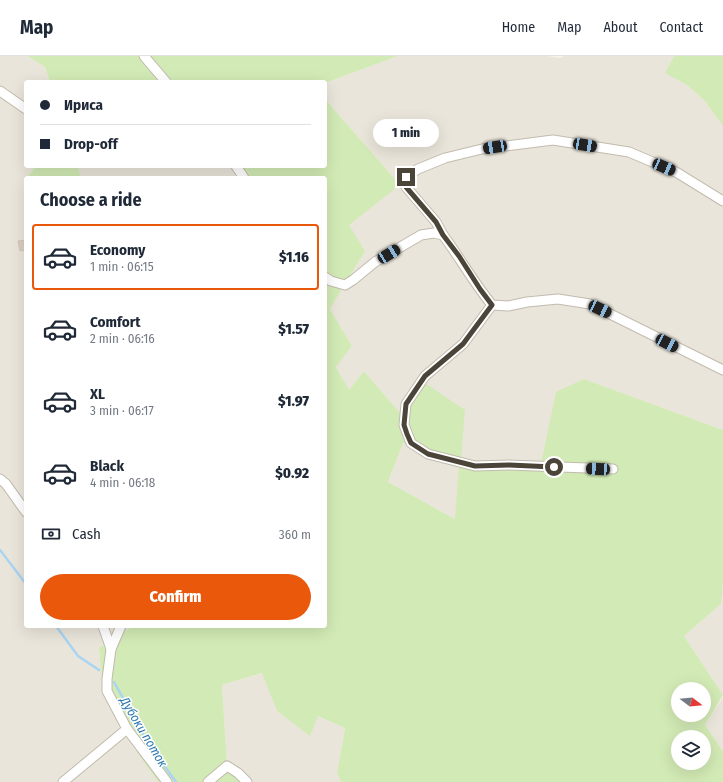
<!DOCTYPE html>
<meta charset="utf-8">
<style>
body{margin:0;font-family:"Fira Sans Condensed",sans-serif;background:#f6f6f7;color:#1f2937;height:100vh;display:flex;flex-direction:column;font-size:15px;white-space:nowrap}
*{box-sizing:border-box;margin:0}
p{font-size:13px;color:#747a83}
.icon{flex:none;width:22px;height:22px;fill:none;stroke:currentColor;stroke-width:2;stroke-linecap:round;stroke-linejoin:round}
.map{position:relative;flex:1;overflow:hidden}
.panel{position:absolute;left:24px;top:120px;width:303px;height:452px;display:flex;flex-direction:column;background:#fff;border-radius:4px;box-shadow:0 4px 16px #0002}
.panel>*{flex:none}
.hud{position:absolute;left:24px;top:24px;width:303px;height:88px;border-radius:4px;box-shadow:0 4px 16px #0002;display:grid;align-content:center;height:88px;padding:0 16px;background:#fff}
.needle{width:26px;rotate:106deg}
.fabs{position:absolute;left:671px;top:626px;display:grid;gap:8px}
.fabs a{display:grid;place-items:center;width:40px;height:40px;border-radius:50%;background:#fff;box-shadow:0 4px 16px #0002;font-size:20px}
.end{position:absolute;width:18px;height:18px;margin:-9px;border:5px solid #4b4439;background:#fff;box-shadow:0 0 0 2px #fff}
.from{border-radius:50%}
.bubble{position:absolute;height:28px;border-radius:14px;background:#fff;box-shadow:0 4px 16px #0002;font-size:13px;font-weight:800;line-height:28px;text-align:center}
.car{position:absolute;width:12px;height:24px;margin:-12px -6px;border-radius:5px;box-shadow:0 0 3px 1px #0007;background:linear-gradient(#222 24%,#8ab4d8 0 40%,#222 0 76%,#8ab4d8 0 86%,#222 0)}
.hud b{display:flex;align-items:center;gap:14px;height:38px;font-size:15px}
.hud b+b{border-top:1px solid #e0e1e3}
.hud i{width:10px;height:10px;background:#1f2937}
ul{padding:0;list-style:none}
li{display:flex;align-items:center;gap:12px;height:66px;margin:0 8px 6px;padding:0 8px;border:2px solid transparent;border-radius:4px}
li div{flex:1}
li b{display:block;font-size:15px}
li em{font-style:normal;font-weight:800}
li.on{border-color:#ea580c}
li>.icon{width:36px;height:36px;stroke-width:1.5}
h2{padding:0 16px;font-size:18px;line-height:48px}
.pay{display:flex;align-items:center;gap:10px;height:44px;padding:0 16px;font-size:15px}
.pay p{margin-inline-start:auto}
.primary-button{display:flex;gap:8px;margin-top:auto;padding:8px 16px}
.primary-button a{flex:1;height:46px;border-radius:24px;background:#ea580c;color:#fff;font-size:16px;font-weight:800;line-height:46px;text-align:center}
header{display:flex;align-items:center;gap:24px;box-sizing:border-box;height:56px;padding:0 20px;background:#fff;border-bottom:1px solid #e0e1e3}
header strong{font-size:19px}
nav{display:flex;gap:22px;margin-inline-start:auto;font-size:14px}
.map>svg:first-child{display:block}
.residential{fill:#eae5da}
.green{fill:#d2eab5;fill-rule:evenodd}
.lines{fill:none;stroke-linecap:round;stroke-linejoin:round}
.stream{stroke:#a9d4f2;stroke-width:2.5}
.building{fill:#d8cfc1;stroke:#d3c7b4}
.minor-casing{stroke:#c2bbae;stroke-width:11}
.minor{stroke:#fff;stroke-width:9}
.route{stroke:#4b4439;stroke-width:5}
.labels{text-anchor:middle;dominant-baseline:central;stroke-width:3;stroke-linejoin:round;paint-order:stroke}
.water-label{font-size:13px;font-style:italic;fill:#2e7ab2;stroke:#fff}
</style>
<header>
<strong>Map</strong>
<nav><a>Home</a><a>Map</a><a>About</a><a>Contact</a></nav>
</header>
<div class="map">
<svg width="723" height="726" viewBox="0 0 723 726">
<rect width="100%" height="100%" fill="#f6f3ec"/>
<g class="residential">
<path d="M 0,0 L 29,0 L 45,11 L 50,26 L 26,26 L 26,110 L 36,110 L 28,120 L 29,122 L 26,122 L 26,570 L 133,570 L 99,592 L 103,636 L 138,698 L 158,726 L 0,726 Z"/>
<path d="M 398,0 L 547,0 L 560,2 L 564,0 L 674,0 L 666,17 L 687,29 L 704,44 L 723,70 L 723,374 L 584,323 L 540,413 L 455,463 L 388,426 L 403,386 L 401,358 L 364,315 L 349,335 L 336,310 L 352,290 L 330,253 L 365,195 L 348,169 L 400,129 L 325,43 L 325,27 Z"/>
<path d="M 78,110 L 241,110 L 248,122 L 81,122 Z"/>
<path d="M 723,528 L 723,639 L 684,580 L 721,548 Z"/>
<path d="M 263,617 L 277,655 L 310,679 L 318,660 L 345,672 L 337,717 L 341,726 L 239,726 L 227,709 L 222,629 Z"/>
<path d="M 723,641 L 723,695 L 705,669 Z"/>
</g>
<g class="green">
<path d="M 28,0 L 398,0 L 325,27 L 50,26 L 45,11 Z"/>
<path d="M 674,0 L 723,0 L 723,70 L 704,44 L 687,29 L 665,17 Z"/>
<path d="M 325,43 L 400,129 L 349,169 L 365,195 L 330,253 L 352,290 L 336,311 L 349,334 L 364,315 L 401,358 L 422,325 L 465,354 L 461,403 L 403,387 L 388,426 L 455,463 L 459,410 L 540,413 L 556,336 L 584,323 L 723,374 L 723,528 L 721,548 L 684,580 L 723,639 L 705,669 L 723,695 L 723,726 L 341,726 L 337,717 L 345,672 L 318,660 L 310,680 L 277,655 L 262,617 L 222,629 L 227,709 L 239,726 L 158,726 L 138,698 L 103,636 L 99,592 L 133,570 L 325,570 L 325,122 L 248,122 L 241,110 L 325,110 ZM 678,633 L 704,633 L 704,659 L 678,659 ZM 678,681 L 704,681 L 704,707 L 678,707 Z"/>
<path d="M 36,110 L 78,110 L 81,122 L 29,122 L 28,120 Z"/>
</g>
<g class="lines">
<g class="stream">
<path d="M 0,494 L 26,528"/>
<path d="M 56,570 L 78,600 L 99,614"/>
<path d="M 114,626 L 149,689 L 176,726"/>
</g>
</g>
<path class="building" d="M 26,184 L 26,194 L 20,195 L 18,185 Z"/>
<g class="lines">
<defs>
<g id="minor">
<path d="M 144,0 L 166,26"/>
<path d="M 0,35 L 26,53"/>
<path d="M 236,110 L 244,122"/>
<path d="M 443,179 L 436,166 L 406,131 L 406,121 L 418,113 L 445,102 L 482,93 L 553,84 L 629,96 L 676,116 L 723,145"/>
<path d="M 325,221 L 331,225 L 345,229 L 353,224 L 375,206 L 421,179 L 434,177 L 443,179 C 460,202 474,227 492,249 L 508,250 L 527,246 L 558,243 L 590,248 L 723,314"/>
<path d="M 492,249 L 463,288 L 425,320 L 406,348 L 404,369 L 411,387 L 428,398 L 475,410 L 509,409 L 613,413"/>
<path d="M 0,423 L 6,428 L 26,456"/>
<path d="M 103,570 L 111,593 L 107,623 L 107,635 L 127,673 L 167,726"/>
<path d="M 111,593 L 121,570"/>
<path d="M 63,726 L 127,673"/>
<path d="M 208,726 L 227,710 L 238,717 L 247,726"/>
</g>
</defs>
<use href="#minor" class="minor-casing"/>
<use href="#minor" class="minor"/>
</g>
<g class="lines">
<path class="route" d="M 406,121 L 406,131 L 436,166 L 443,179 L 459,200 L 480,233 L 492,249 L 463,288 L 425,320 L 406,348 L 404,369 L 407,378 L 411,387 L 428,398 L 475,410 L 509,409 L 554,411"/>
</g>
<g class="labels">
<g class="water-label">
<text transform="translate(144 676) rotate(59)">Дубоки поток</text>
</g>
</g>
</svg>
<div class="fabs">
<a><svg class="needle" viewBox="-14 -14 28 28"><path d="M0-13l5 13h-10z" fill="#e53935"/><path d="M0 13l5-13h-10z" fill="#747a83"/></svg></a>
<a><svg class="icon" aria-label="layers" viewBox="0 0 24 24"><path d="M12 4l9 5-9 5-9-5zM3 14l9 5 9-5"/></svg></a>
</div>
<i class="end from" style="left:554px;top:411px"></i>
<i class="end" style="left:406px;top:121px"></i>
<div class="bubble" style="left:373px;top:63px;width:66px">1 min</div>
<i class="car" style="left:585px;top:89px;rotate:99deg"></i>
<i class="car" style="left:495px;top:91px;rotate:261deg"></i>
<i class="car" style="left:664px;top:111px;rotate:113deg"></i>
<i class="car" style="left:389px;top:198px;rotate:59deg"></i>
<i class="car" style="left:600px;top:253px;rotate:115deg"></i>
<i class="car" style="left:667px;top:287px;rotate:117deg"></i>
<i class="car" style="left:598px;top:413px;rotate:273deg"></i>
<div class="hud">
<b><i class="from"></i>Ириса</b>
<b><i></i>Drop-off</b>
</div>
<section class="panel">
<h2>Choose a ride</h2>
<ul>
<li class="on"><svg class="icon" aria-label="car" viewBox="0 0 24 24"><path d="M5 17H2v-5l4-1 3-4h7l3 4 3 1v5h-3M9 17h6M6 11h13"/><circle cx="7" cy="17" r="2"/><circle cx="17" cy="17" r="2"/></svg><div><b>Economy</b><p>1 min · 06:15</p></div><em>$1.16</em></li>
<li><svg class="icon" aria-label="car" viewBox="0 0 24 24"><path d="M5 17H2v-5l4-1 3-4h7l3 4 3 1v5h-3M9 17h6M6 11h13"/><circle cx="7" cy="17" r="2"/><circle cx="17" cy="17" r="2"/></svg><div><b>Comfort</b><p>2 min · 06:16</p></div><em>$1.57</em></li>
<li><svg class="icon" aria-label="car" viewBox="0 0 24 24"><path d="M5 17H2v-5l4-1 3-4h7l3 4 3 1v5h-3M9 17h6M6 11h13"/><circle cx="7" cy="17" r="2"/><circle cx="17" cy="17" r="2"/></svg><div><b>XL</b><p>3 min · 06:17</p></div><em>$1.97</em></li>
<li><svg class="icon" aria-label="car" viewBox="0 0 24 24"><path d="M5 17H2v-5l4-1 3-4h7l3 4 3 1v5h-3M9 17h6M6 11h13"/><circle cx="7" cy="17" r="2"/><circle cx="17" cy="17" r="2"/></svg><div><b>Black</b><p>4 min · 06:18</p></div><em>$0.92</em></li>
</ul>
<div class="pay"><svg class="icon" aria-label="cash" viewBox="0 0 24 24"><path d="M3 7h18v10H3z"/><circle cx="12" cy="12" r="2"/></svg>Cash<p>360 m</p></div>
<div class="primary-button"><a>Confirm</a></div>
</section>
</div>
